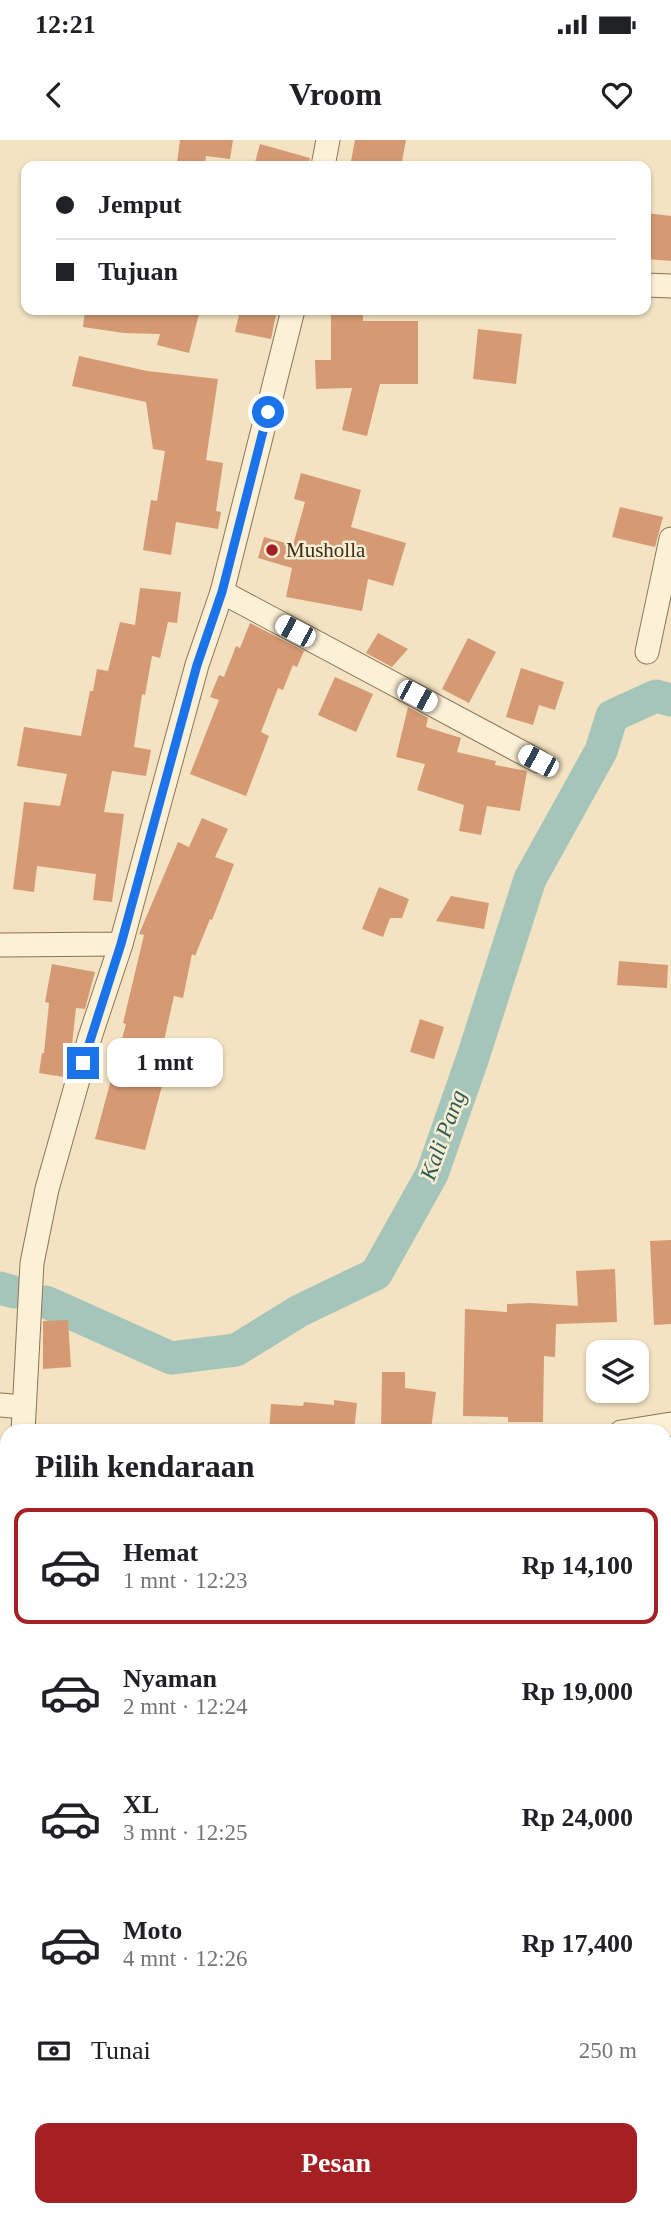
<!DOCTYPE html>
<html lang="id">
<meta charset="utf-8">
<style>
body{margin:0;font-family:Georgia,serif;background:#f2f2f2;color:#202124;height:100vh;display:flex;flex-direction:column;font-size:26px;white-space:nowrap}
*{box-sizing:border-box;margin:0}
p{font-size:23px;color:#757577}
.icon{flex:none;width:38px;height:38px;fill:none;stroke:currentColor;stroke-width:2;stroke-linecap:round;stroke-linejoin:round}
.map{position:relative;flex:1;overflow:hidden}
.details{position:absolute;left:0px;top:1284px;width:672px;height:793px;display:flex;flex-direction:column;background:#fff;border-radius:21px 21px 0 0;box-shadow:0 2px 5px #0004}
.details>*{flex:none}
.banner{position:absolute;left:21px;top:21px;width:630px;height:154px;border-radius:14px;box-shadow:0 2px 5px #0004;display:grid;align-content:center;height:154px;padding:0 35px;background:#fff}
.buttons{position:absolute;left:586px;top:1200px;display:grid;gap:14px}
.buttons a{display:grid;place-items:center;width:63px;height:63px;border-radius:14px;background:#fff;box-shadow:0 2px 5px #0004;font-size:35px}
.end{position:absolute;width:32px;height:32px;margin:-16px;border:9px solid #1a73e8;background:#fff;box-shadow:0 0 0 4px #fff}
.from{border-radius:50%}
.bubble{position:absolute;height:49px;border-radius:14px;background:#fff;box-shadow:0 2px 5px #0004;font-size:23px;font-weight:700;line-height:49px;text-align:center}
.car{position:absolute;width:21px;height:42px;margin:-21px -10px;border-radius:9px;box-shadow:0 0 5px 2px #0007;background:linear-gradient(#fff 24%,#345 0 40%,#fff 0 76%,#345 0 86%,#fff 0)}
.banner b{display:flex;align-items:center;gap:24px;height:66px;font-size:26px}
.banner b+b{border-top:2px solid #e0e0e0}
.banner i{width:18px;height:18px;background:#202124}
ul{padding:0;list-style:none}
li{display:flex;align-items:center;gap:21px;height:116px;margin:0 14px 10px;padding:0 21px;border:4px solid transparent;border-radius:14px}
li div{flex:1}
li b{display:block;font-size:26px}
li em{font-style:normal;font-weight:700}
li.active{border-color:#a42023}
li>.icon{width:63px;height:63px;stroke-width:1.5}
h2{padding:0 35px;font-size:32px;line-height:84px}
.pay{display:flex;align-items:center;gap:18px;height:77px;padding:0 35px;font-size:26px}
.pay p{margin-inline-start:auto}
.cta{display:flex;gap:14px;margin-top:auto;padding:14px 35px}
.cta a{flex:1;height:80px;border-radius:14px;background:#a42023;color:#fff;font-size:28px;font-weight:700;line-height:80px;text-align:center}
.status{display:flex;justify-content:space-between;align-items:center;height:49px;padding:0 35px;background:#fff;direction:ltr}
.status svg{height:19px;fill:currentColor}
header{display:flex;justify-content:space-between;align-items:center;height:91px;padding:0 35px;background:#fff;font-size:32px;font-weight:700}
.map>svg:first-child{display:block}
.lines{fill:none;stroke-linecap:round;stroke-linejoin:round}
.river{stroke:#a5c5bb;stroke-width:33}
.building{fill:#d59a73}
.minor-casing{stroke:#8f7357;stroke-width:25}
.minor{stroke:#fcf0d6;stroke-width:23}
.route{stroke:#1a73e8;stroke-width:9}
.poi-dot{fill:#a42023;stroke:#f9edd2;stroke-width:2.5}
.labels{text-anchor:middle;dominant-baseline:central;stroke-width:5;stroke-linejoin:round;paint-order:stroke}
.poi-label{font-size:21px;fill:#3d2c1c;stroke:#f9edd2;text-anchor:start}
.water-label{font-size:23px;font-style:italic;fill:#2a5e5a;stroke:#f9edd2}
</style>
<div class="status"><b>12:21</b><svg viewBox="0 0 49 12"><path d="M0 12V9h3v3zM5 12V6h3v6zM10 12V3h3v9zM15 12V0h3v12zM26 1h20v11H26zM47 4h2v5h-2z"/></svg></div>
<header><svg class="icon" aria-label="back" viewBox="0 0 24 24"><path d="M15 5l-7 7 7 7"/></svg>Vroom<svg class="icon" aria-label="heart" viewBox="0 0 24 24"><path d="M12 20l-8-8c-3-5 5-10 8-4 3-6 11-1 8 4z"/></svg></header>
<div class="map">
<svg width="671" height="2077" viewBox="0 0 671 2077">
<rect width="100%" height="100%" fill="#f3e3c2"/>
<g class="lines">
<g class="river">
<path d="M 0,1148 L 14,1152"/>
<path d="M 46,1162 L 171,1218 L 236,1210 L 299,1171 L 376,1134 L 432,1034 L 473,917 L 530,739 L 601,611 L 612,576 L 656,556 L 671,560"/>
</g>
</g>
<g class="building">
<path d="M 180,0 L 233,0 L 230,19 L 206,16 L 205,26 L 177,23 Z"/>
<path d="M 355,0 L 406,0 L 401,26 L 350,26 Z"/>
<path d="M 260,4 L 310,18 L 309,26 L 254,26 Z"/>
<path d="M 646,73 L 671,76 L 671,121 L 646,119 Z"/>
<path d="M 85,170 L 200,170 L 189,213 L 157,205 L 160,194 L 124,193 L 83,187 Z"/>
<path d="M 240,170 L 277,170 L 271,199 L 235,192 Z"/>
<path d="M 363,170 L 363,181 L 418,181 L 418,244 L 380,244 L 367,296 L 342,290 L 352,248 L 316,249 L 315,220 L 331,220 L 331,171 Z"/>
<path d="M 478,189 L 522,194 L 516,244 L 473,239 Z"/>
<path d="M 79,216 L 147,231 L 218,239 L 206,320 L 223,323 L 216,371 L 221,372 L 218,389 L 176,382 L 171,415 L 143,410 L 151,360 L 157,361 L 165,311 L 153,309 L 146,262 L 72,246 Z"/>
<path d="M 301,333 L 361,350 L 351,387 L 406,403 L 393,446 L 368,439 L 362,471 L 286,457 L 292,428 L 258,418 L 264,397 L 293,405 L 305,362 L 294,359 Z"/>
<path d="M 620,367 L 663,377 L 655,407 L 612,397 Z"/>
<path d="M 140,448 L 181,452 L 177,483 L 168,482 L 160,518 L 152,516 L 145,555 L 142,554 L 134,607 L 151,610 L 146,636 L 112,631 L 104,672 L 124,674 L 112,762 L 93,760 L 96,734 L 37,726 L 34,752 L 13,749 L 24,662 L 60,666 L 67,634 L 17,626 L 24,587 L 81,596 L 90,551 L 93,551 L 97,529 L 108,531 L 120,482 L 135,485 Z"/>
<path d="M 250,483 L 304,511 L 297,527 L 293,525 L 283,550 L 278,548 L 261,592 L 269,596 L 246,656 L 190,634 L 219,560 L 210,557 L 219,535 L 224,537 L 236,506 L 240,508 Z"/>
<path d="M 378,493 L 408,509 L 392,527 L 366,513 Z"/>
<path d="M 468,498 L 496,512 L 469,563 L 442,549 Z"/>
<path d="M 521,528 L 564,542 L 555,570 L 539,565 L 533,585 L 506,577 Z"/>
<path d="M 335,537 L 373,554 L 356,592 L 318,575 Z"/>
<path d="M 408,567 L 428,578 L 426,587 L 461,598 L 457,612 L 496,621 L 495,625 L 527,631 L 520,671 L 487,666 L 481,695 L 459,691 L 464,665 L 417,650 L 425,624 L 396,617 Z"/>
<path d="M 202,678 L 228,689 L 215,717 L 234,724 L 212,780 L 210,779 L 195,816 L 192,814 L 183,858 L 174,856 L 163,905 L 170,907 L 164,938 L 145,1010 L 95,999 L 126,884 L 123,883 L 144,795 L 139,794 L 178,702 L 189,707 Z"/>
<path d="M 379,747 L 409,759 L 402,778 L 390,778 L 383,797 L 362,789 Z"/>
<path d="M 451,756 L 489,763 L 484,789 L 436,781 Z"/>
<path d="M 619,821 L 668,825 L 667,848 L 617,845 Z"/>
<path d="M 52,824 L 95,832 L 85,869 L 76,868 L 71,914 L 64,937 L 39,933 L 42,913 L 44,913 L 49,863 L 45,862 Z"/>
<path d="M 420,879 L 444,887 L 434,919 L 410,912 Z"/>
<path d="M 671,1100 L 671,1184 L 654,1185 L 650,1101 Z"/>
<path d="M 615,1129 L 617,1182 L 556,1184 L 555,1217 L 544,1216 L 543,1282 L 508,1282 L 508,1277 L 463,1276 L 465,1169 L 507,1172 L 507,1164 L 531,1163 L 578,1166 L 576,1131 Z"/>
<path d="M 68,1180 L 71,1227 L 43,1229 L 43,1181 Z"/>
<path d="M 382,1232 L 405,1232 L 405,1248 L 436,1252 L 431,1289 L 405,1285 L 405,1288 L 381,1288 Z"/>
<path d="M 334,1260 L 357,1263 L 354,1292 L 269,1292 L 271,1264 L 303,1266 L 304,1262 L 334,1265 Z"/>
</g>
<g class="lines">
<defs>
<g id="minor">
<path d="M 323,26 L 328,0"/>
<path d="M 646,145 L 671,146"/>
<path d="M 222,452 L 538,621"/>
<path d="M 647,512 L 671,399"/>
<path d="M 0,805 L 121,804 L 197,525 L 222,452 L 293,170"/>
<path d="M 0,1265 L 24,1267"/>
<path d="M 23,1292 L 32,1123 L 47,1049 L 90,897 L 121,804"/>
<path d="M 621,1292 L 671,1284"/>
<path d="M 665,1664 L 671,1664"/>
<path d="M 0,1673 L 7,1602"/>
<path d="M 0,1788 L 5,1872 L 0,1951"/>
</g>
</defs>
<use href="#minor" class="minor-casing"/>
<use href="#minor" class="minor"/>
</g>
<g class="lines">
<path class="route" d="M 83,923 L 121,804 L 197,525 L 222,452 L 268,272"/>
</g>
<circle class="poi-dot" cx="272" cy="410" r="7"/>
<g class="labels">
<g class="poi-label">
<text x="286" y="410">Musholla</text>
</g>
<g class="water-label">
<text transform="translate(443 995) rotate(-70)">Kali Pang</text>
</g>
</g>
</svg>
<div class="buttons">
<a><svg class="icon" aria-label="layers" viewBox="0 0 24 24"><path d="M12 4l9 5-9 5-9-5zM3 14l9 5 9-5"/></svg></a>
</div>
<i class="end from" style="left:268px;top:272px"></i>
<i class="end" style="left:83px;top:923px"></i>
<div class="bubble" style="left:107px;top:898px;width:116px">1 mnt</div>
<i class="car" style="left:295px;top:491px;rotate:298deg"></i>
<i class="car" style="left:417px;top:556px;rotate:118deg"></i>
<i class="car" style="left:538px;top:621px;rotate:298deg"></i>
<div class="banner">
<b><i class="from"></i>Jemput</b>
<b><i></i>Tujuan</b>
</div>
<section class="details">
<h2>Pilih kendaraan</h2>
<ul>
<li class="active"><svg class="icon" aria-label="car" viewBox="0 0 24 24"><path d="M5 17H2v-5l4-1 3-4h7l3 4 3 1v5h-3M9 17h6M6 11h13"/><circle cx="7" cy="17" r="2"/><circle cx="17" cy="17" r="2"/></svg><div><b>Hemat</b><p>1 mnt · 12:23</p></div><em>Rp 14,100</em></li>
<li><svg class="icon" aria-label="car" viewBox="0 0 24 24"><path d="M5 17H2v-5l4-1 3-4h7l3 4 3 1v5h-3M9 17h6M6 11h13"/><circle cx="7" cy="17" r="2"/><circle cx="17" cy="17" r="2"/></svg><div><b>Nyaman</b><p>2 mnt · 12:24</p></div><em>Rp 19,000</em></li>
<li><svg class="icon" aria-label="car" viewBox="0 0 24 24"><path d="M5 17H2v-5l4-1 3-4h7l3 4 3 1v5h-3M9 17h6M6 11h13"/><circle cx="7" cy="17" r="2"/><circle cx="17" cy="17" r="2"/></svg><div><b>XL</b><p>3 mnt · 12:25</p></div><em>Rp 24,000</em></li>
<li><svg class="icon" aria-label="car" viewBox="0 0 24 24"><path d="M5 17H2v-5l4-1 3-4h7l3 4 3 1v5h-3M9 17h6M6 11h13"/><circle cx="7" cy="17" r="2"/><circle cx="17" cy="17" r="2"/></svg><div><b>Moto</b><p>4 mnt · 12:26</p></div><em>Rp 17,400</em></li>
</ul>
<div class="pay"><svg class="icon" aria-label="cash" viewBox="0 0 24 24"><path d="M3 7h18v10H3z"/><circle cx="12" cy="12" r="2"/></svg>Tunai<p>250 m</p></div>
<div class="cta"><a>Pesan</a></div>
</section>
</div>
